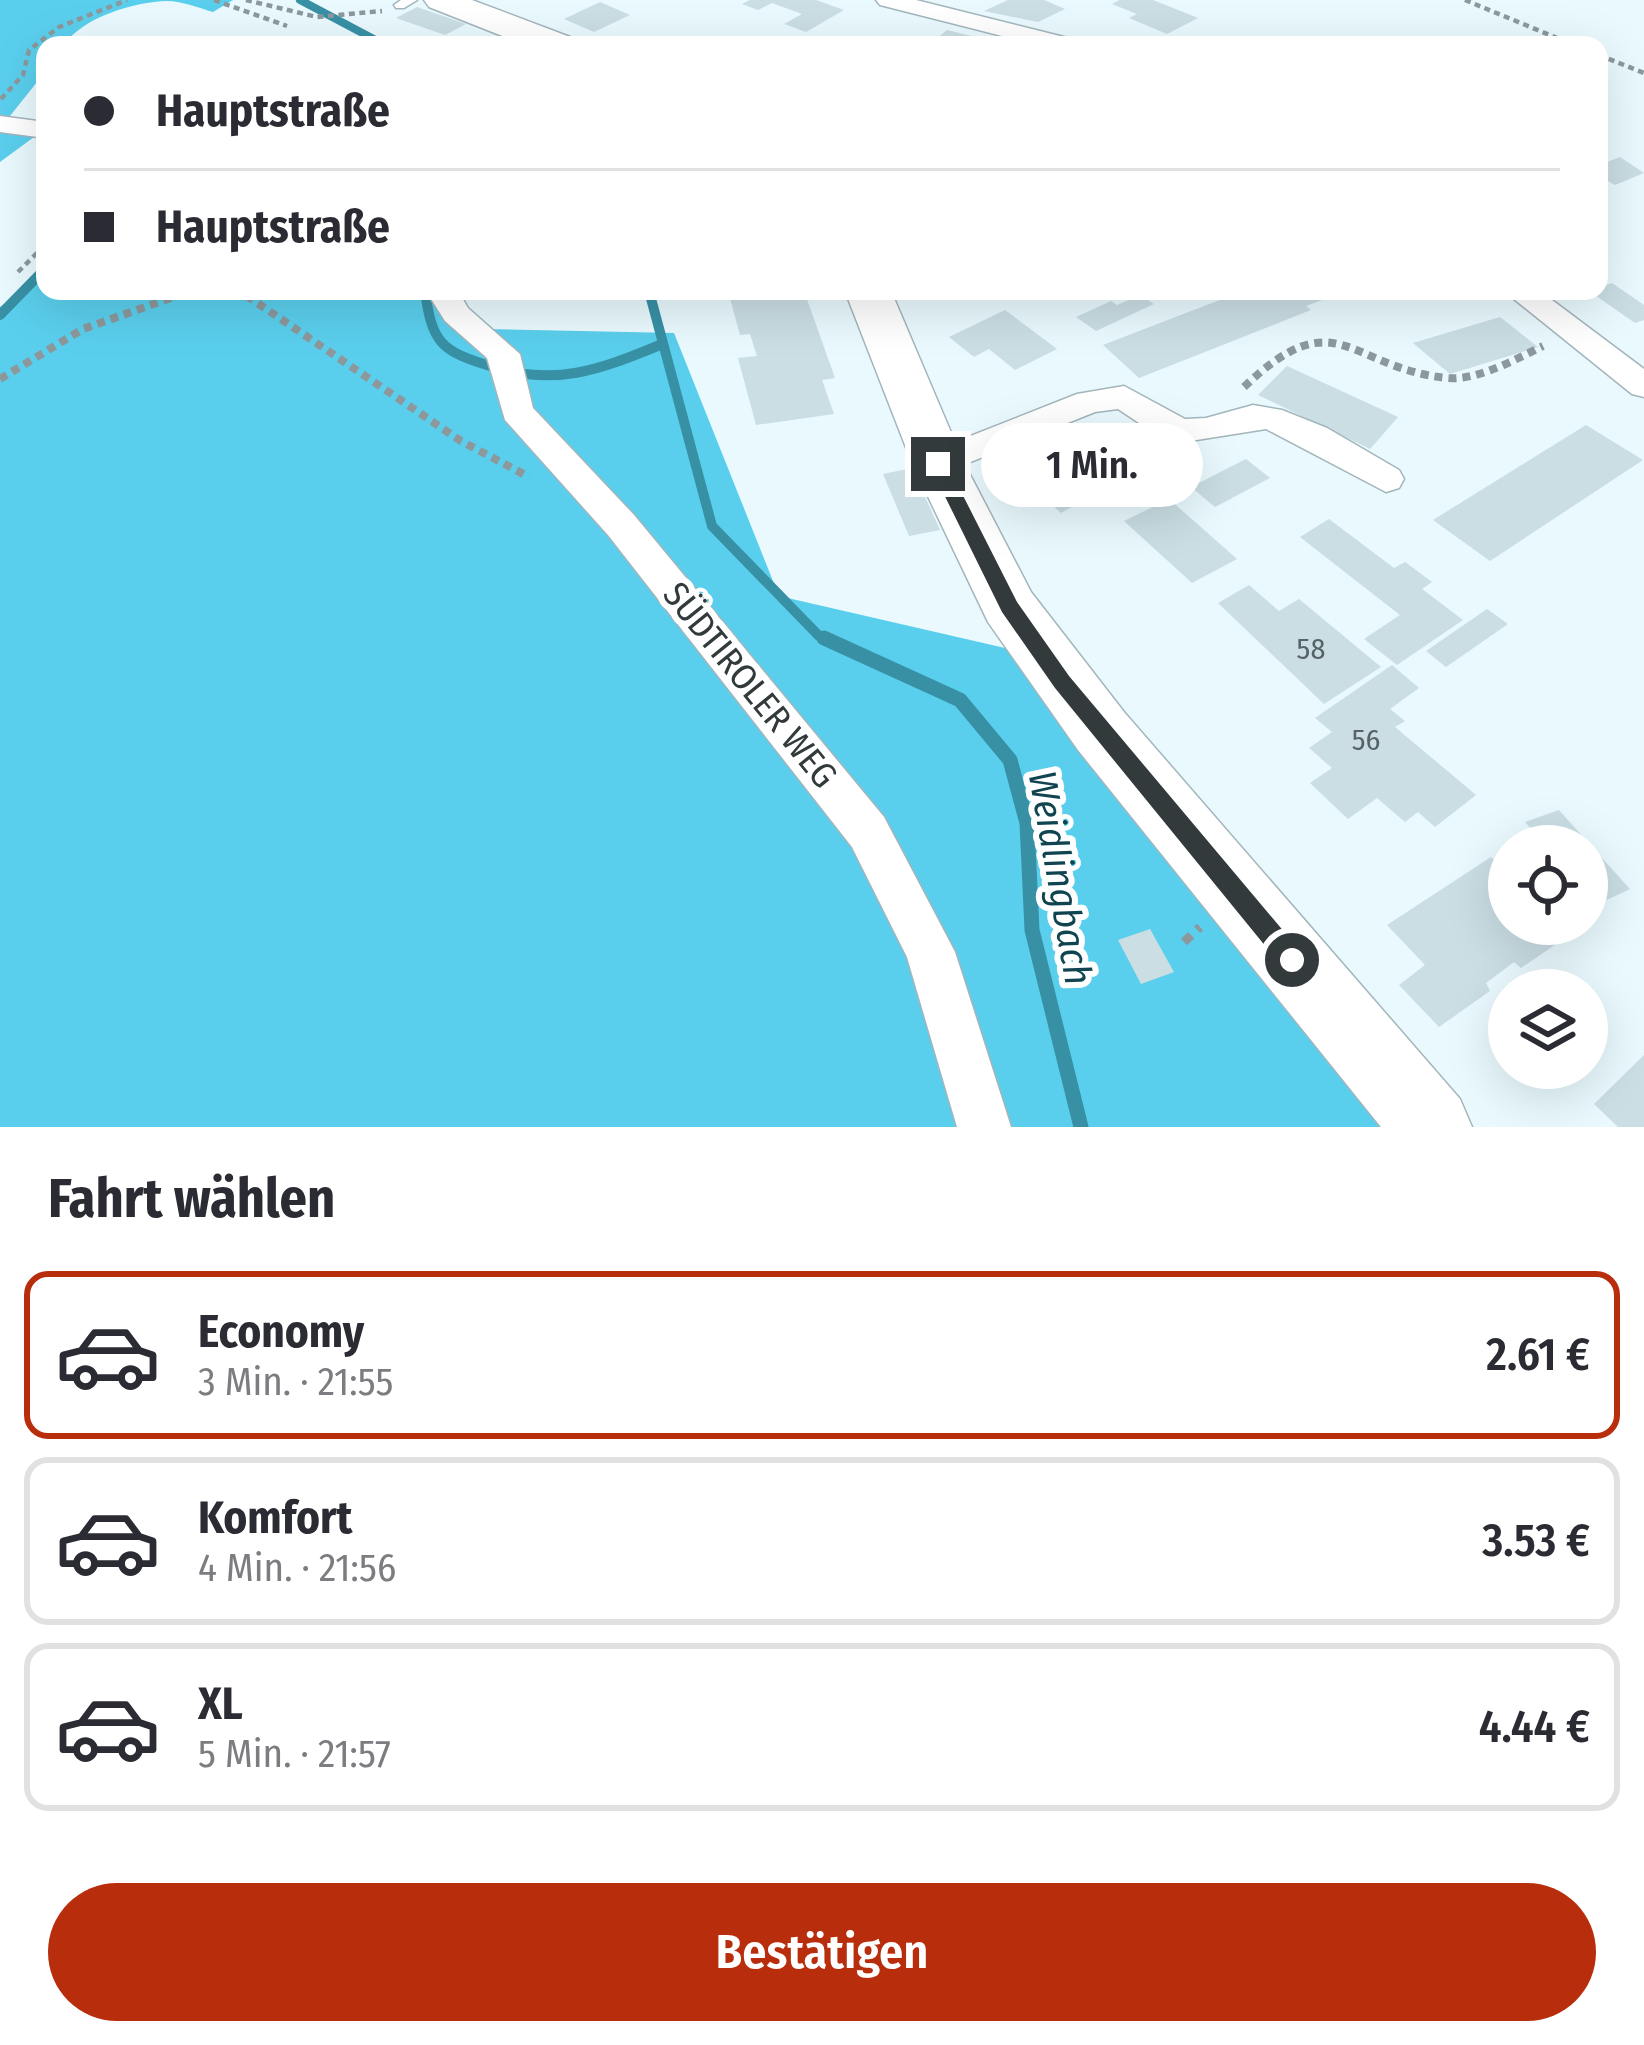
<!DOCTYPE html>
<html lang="de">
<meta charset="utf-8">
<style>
body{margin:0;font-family:"Fira Sans Condensed",sans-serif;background:#f7f7f7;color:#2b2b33;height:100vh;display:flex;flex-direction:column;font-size:45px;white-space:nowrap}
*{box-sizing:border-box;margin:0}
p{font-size:39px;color:#7c7c81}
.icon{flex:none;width:66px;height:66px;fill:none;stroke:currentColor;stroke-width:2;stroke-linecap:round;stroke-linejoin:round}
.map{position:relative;height:1127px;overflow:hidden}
.drawer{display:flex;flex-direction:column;background:#fff;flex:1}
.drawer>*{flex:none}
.guide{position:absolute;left:36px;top:36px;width:1572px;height:264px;border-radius:24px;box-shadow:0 12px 48px #0002;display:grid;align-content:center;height:264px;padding:0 48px;background:#fff}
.fabs{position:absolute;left:1488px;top:825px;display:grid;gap:24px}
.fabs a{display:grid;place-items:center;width:120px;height:120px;border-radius:50%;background:#fff;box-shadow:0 12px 48px #0002;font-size:60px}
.end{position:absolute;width:54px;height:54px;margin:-27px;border:15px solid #323a3c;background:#fff;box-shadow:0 0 0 6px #fff}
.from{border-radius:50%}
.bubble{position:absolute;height:84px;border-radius:42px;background:#fff;box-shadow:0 12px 48px #0002;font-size:39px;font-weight:600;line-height:84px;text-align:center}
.guide b{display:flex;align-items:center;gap:42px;height:114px;font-size:45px}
.guide b+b{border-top:3px solid #e1e1e2}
.guide i{width:30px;height:30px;background:#2b2b33}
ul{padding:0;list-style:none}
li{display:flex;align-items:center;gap:36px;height:168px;margin:0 24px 18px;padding:0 24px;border:6px solid #e1e1e2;border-radius:24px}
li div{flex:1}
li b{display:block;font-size:45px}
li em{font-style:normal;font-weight:600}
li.on{border-color:#b82d0c}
li>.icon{width:108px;height:108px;stroke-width:1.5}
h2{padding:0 48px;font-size:54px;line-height:144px}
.button{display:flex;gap:24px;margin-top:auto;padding:24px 48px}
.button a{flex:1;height:138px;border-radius:72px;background:#b82d0c;color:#fff;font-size:48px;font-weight:600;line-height:138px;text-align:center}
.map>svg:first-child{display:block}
.forest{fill:#5acfed}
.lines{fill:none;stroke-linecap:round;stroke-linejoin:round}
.stream-far2{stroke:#3890a5;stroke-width:8}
.stream-far1{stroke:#3890a5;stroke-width:10}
.stream{stroke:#3890a5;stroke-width:15}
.building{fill:#cadee3}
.lane-casing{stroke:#a3b6bc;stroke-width:3}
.street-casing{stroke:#a3b6bc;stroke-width:3}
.secondary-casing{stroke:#a3b6bc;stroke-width:3}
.path-far2{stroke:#8c989c;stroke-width:4.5;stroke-dasharray:6 4.5;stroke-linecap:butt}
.path-far1{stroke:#8c989c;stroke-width:8;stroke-dasharray:8 6;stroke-linecap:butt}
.path{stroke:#8c989c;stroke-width:9;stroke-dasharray:10 8;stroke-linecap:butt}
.lane{fill:#fff;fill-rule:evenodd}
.street{fill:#fff;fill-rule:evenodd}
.secondary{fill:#fff;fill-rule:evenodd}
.route{fill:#323a3c}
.labels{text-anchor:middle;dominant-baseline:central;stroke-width:12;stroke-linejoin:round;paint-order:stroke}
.number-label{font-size:30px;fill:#586366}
.street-label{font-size:36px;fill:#323a3c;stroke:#fff}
.water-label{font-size:39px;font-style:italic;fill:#0f4450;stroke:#fff}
</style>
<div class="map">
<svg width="1644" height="1127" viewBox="0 0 1644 1127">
<rect width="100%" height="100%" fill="#e9f9fe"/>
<g class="forest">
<path d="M 0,0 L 233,0 L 213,12 C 199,8 182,1 167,1 C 134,2 83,17 64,45 L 45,45 L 45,72 L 6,121 L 45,129 L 0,162 Z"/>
<path d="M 45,274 L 45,291 L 454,291 L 487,329 L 674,333 L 779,596 L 1018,651 L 1397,1127 L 0,1127 L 0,307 Z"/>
</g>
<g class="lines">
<g class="stream-far2">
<path d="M 300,0 L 385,45"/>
<path d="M 38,276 L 45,268"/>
</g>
<g class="stream-far1">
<path d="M 425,291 C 432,343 441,351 490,366 C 555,387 599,370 660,345"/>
<path d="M 649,291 L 712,526 L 819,636 L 830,641"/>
<path d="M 0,315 L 41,273"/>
</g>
<path class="stream" d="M 824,638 L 960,700 L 1010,760 L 1027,823 L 1032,930 L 1081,1127"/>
</g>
<g class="building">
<path d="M 750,0 L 816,0 L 844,10 L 806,32 L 784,24 L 802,14 L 772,3 L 758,10 L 742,4 Z"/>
<path d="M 1008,0 L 1044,0 L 1065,9 L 1038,22 L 984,11 Z"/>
<path d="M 1120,0 L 1153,0 L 1198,18 L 1167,34 L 1129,18 L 1137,14 L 1112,4 Z"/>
<path d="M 600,2 L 630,15 L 594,32 L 564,19 Z"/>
<path d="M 417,7 L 466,24 L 445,35 L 396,18 Z"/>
<path d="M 947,30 L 1000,43 L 999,45 L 929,45 Z"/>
<path d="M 1620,157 L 1644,173 L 1615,185 L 1599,176 L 1599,165 Z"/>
<path d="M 1612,283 L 1644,305 L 1644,320 L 1635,323 L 1589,291 Z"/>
<path d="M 728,291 L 804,291 L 835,378 L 822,380 L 834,414 L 756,425 L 738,358 L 757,356 L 750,334 L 740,335 Z"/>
<path d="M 1243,291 L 1346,291 L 1306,306 L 1311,310 L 1139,378 L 1103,345 Z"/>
<path d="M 1140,295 L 1154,304 L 1096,331 L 1076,317 L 1111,301 L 1117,305 Z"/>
<path d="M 1005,310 L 1057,349 L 1015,370 L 989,349 L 974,357 L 949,337 Z"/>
<path d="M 1500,317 L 1538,347 L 1450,374 L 1413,343 Z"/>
<path d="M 1287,366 L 1398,417 L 1370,449 L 1258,395 Z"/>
<path d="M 1105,424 L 1153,463 L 1061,513 L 1014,471 Z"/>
<path d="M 1586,425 L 1643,460 L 1490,561 L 1433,520 Z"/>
<path d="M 1246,459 L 1270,478 L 1215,507 L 1191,487 Z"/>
<path d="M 912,468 L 940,530 L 909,536 L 883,474 Z"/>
<path d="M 1169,499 L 1237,559 L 1192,583 L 1124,521 Z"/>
<path d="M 1329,519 L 1394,568 L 1405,562 L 1432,582 L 1422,589 L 1463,620 L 1397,665 L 1364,639 L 1400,615 L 1300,537 Z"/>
<path d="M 1249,585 L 1279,611 L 1299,599 L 1381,667 L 1324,704 L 1218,603 Z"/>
<path d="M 1487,609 L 1508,624 L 1446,667 L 1426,651 Z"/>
<path d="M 1392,665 L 1419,688 L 1390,709 L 1405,721 L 1395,727 L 1476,795 L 1435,827 L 1418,812 L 1405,822 L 1377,798 L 1348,819 L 1310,783 L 1332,768 L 1309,748 L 1332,732 L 1315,718 Z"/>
<path d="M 1559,810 L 1591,846 L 1630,889 L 1598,904 L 1587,892 L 1587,846 L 1546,846 L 1525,822 Z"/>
<path d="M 1491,857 L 1509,874 L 1509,924 L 1560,924 L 1571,934 L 1521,968 L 1514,962 L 1486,983 L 1490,991 L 1439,1027 L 1399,985 L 1425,965 L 1387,925 Z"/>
<path d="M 1150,929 L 1174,972 L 1141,984 L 1118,940 Z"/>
<path d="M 1644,1055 L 1644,1127 L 1618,1127 L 1594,1104 Z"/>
</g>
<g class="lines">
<defs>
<path id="lane" d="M 401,0 L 417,0 L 404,8 L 396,8 L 394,5 Z"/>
<g id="street">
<path d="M 876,0 L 916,0 L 1076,40 L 1079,45 L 1038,45 L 880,5 Z"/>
<path d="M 0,116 L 45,122 L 45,138 L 0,132 Z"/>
<path d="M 426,291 L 458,291 L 468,308 L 520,354 L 533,408 L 634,515 L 884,817 L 955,952 L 1011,1127 L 957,1127 L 907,957 L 852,847 L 608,535 L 505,420 L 487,358 L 445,321 Z"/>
<path d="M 1504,291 L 1540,291 L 1644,369 L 1644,397 L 1632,394 Z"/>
<path d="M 1124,386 L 1185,419 L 1206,418 L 1253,405 L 1282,410 L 1327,428 L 1399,470 L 1404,479 L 1399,488 L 1386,492 L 1266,429 L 1184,442 L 1151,431 L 1118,409 L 1095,412 L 938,475 L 925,472 L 920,463 L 925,454 L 1077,394 Z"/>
</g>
<g id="secondary">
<path d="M 424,0 L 472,0 L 570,37 L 575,45 L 525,45 L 429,7 Z"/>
<path d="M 845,291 L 891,291 L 964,463 L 1031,592 L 1124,712 L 1460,1099 L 1472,1127 L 1381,1127 L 1078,750 L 988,622 L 912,463 Z"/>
</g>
</defs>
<use href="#lane" class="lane-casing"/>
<use href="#street" class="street-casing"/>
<use href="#secondary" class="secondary-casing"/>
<g class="path-far2">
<path d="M 214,0 L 287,26"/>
<path d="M 246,0 L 317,17 L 382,11"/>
<path d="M 1465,0 L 1574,45"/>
<path d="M 1599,55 L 1644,73"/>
<path d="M 1,99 L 23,75 L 29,50 L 59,27 L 127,0"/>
<path d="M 18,272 L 45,245"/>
</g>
<g class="path-far1">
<path d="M 0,379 L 83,329 L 179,295 L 247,296 L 461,441 L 529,477"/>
<path d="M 1244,387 C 1337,298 1348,368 1447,378 C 1477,381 1516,359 1543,346"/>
</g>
<path class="path" d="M 1184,942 L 1200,927"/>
<use href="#lane" class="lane"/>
<use href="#street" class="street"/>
<use href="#secondary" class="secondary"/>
</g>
<path class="route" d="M 938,457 L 947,464 L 1017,602 L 1069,676 L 1301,952 L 1305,960 L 1301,969 L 1284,969 L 1055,688 L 1002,612 L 929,464 Z"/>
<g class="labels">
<g class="number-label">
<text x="1311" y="649">58</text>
<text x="1366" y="740">56</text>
</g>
<g class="street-label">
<text transform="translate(750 685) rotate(51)">SÜDTIROLER WEG</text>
</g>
<g class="water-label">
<text transform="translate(1060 878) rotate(80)">Weidlingbach</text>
</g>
</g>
</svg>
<div class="fabs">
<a><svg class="icon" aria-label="locate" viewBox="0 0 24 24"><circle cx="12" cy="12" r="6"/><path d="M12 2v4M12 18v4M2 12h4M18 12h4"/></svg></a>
<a><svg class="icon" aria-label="layers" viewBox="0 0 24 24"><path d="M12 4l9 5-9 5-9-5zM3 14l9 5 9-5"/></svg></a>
</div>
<i class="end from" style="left:1292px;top:960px"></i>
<i class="end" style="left:938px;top:464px"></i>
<div class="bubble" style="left:981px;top:423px;width:222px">1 Min.</div>
<div class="guide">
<b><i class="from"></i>Hauptstraße</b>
<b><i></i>Hauptstraße</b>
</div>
</div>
<section class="drawer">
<h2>Fahrt wählen</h2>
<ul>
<li class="on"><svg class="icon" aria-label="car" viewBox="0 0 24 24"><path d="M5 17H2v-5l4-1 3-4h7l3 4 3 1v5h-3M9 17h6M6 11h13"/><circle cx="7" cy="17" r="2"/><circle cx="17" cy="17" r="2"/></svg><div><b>Economy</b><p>3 Min. · 21:55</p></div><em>2.61 €</em></li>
<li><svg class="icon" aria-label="car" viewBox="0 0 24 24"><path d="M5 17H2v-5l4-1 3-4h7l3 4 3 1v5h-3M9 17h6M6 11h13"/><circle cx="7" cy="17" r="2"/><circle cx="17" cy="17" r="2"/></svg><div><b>Komfort</b><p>4 Min. · 21:56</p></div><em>3.53 €</em></li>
<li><svg class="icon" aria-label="car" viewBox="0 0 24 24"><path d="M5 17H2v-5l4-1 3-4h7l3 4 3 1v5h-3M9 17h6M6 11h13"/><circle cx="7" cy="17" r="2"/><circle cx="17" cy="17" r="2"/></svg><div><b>XL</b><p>5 Min. · 21:57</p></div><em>4.44 €</em></li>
</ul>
<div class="button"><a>Bestätigen</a></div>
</section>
